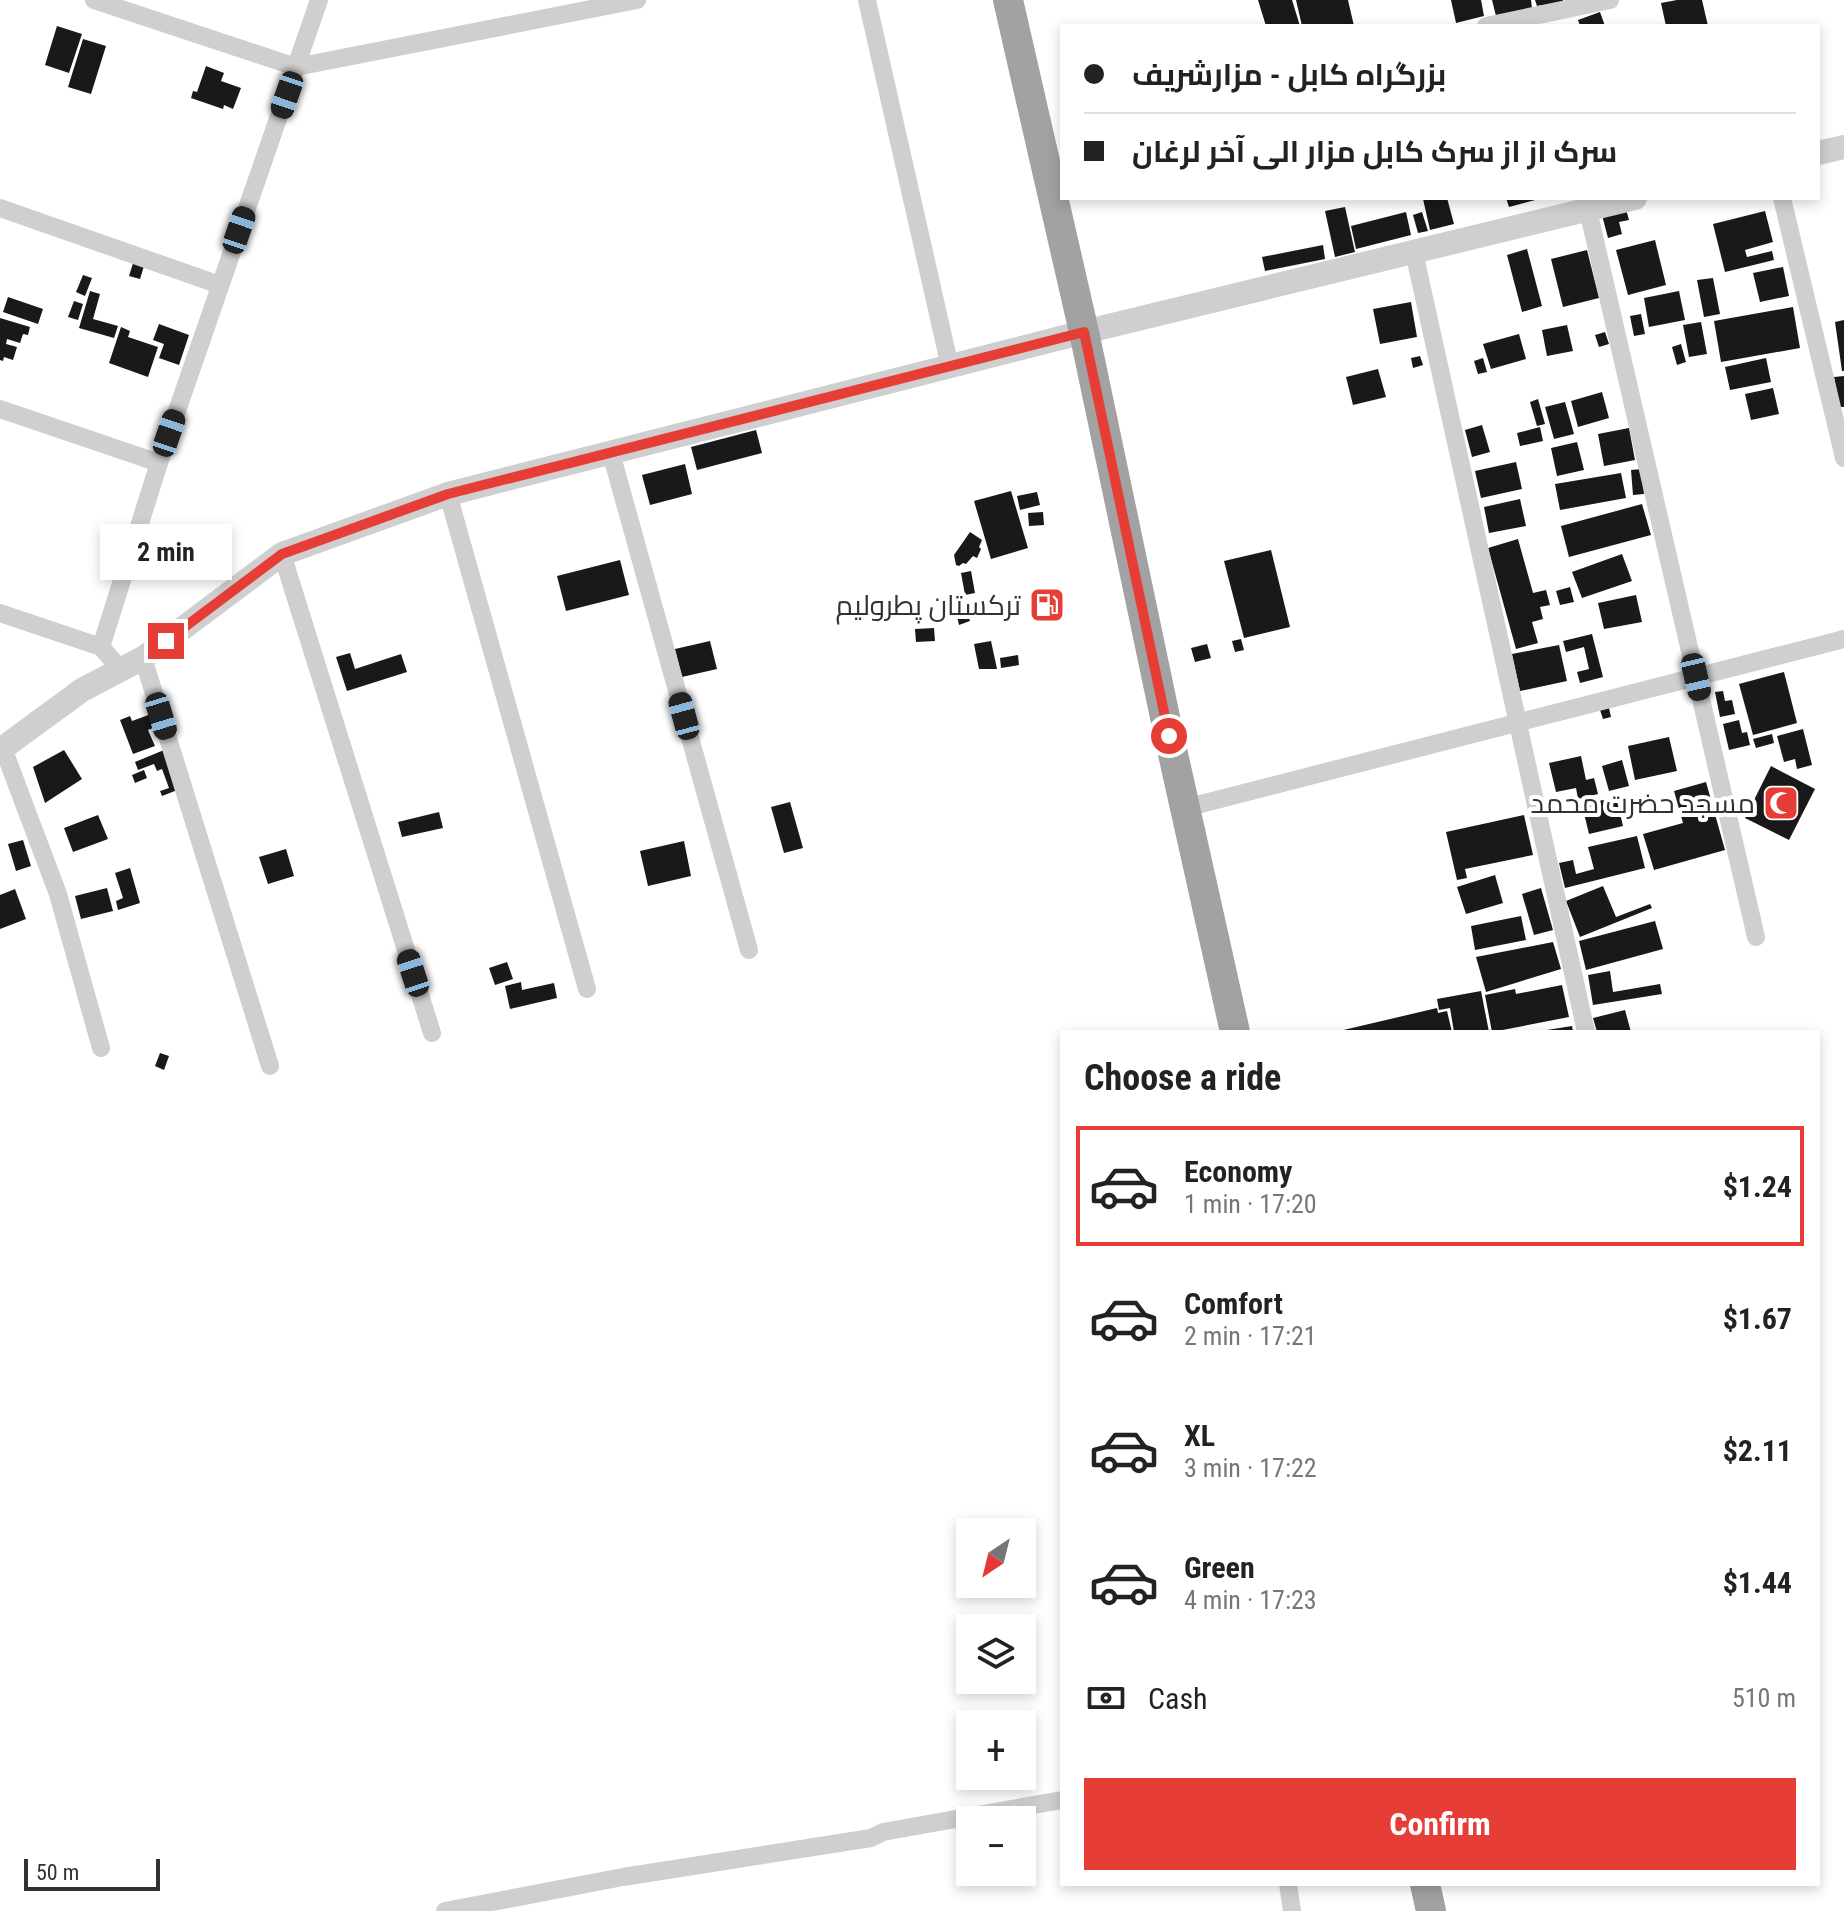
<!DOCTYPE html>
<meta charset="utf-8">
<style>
body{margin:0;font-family:"Roboto Condensed",Cairo,sans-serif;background:#f6f6f6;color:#222;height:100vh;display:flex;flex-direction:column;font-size:30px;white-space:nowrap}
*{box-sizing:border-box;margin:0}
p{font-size:26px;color:#767676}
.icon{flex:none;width:44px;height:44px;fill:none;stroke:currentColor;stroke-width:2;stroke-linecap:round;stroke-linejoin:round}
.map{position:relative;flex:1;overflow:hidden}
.drawer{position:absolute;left:1060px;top:1030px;width:760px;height:856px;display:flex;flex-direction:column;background:#fff;border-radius:0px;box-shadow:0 4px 12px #0003}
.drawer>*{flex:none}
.guide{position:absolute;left:1060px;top:24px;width:760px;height:176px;border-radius:0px;box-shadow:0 4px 12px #0003;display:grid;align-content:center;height:176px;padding:0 24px;background:#fff}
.needle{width:52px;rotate:215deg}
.fabs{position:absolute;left:956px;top:1518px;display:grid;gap:16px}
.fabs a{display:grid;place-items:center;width:80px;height:80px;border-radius:0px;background:#fff;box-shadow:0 4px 12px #0003;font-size:40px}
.scale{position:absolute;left:24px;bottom:20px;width:136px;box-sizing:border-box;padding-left:8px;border:4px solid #323232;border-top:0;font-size:22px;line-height:28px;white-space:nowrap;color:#323232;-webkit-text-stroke:6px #fff;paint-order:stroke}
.end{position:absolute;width:36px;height:36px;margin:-18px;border:10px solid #e63d36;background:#fff;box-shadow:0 0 0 4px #fff}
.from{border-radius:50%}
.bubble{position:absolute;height:56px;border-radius:0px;background:#fff;box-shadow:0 4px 12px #0003;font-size:26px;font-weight:700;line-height:56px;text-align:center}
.car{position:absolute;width:24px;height:48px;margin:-24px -12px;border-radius:10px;box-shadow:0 0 6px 2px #0007;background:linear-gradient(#222 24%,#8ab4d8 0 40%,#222 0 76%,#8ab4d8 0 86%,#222 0)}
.guide b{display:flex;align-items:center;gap:28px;height:76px;font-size:30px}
.guide b+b{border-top:2px solid #e0e0e0}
.guide i{width:20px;height:20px;background:#222}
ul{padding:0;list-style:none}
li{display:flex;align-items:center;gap:24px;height:120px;margin:0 16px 12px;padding:0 8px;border:4px solid transparent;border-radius:0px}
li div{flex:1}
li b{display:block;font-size:30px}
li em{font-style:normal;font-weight:700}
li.active{border-color:#e63d36}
li>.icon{width:72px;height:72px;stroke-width:1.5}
h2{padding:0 24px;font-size:36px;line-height:96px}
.pay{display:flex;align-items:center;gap:20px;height:88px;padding:0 24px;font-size:30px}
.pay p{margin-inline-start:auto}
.primary-button{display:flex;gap:16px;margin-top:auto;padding:16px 24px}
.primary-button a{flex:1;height:92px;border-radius:0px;background:#e63d36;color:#fff;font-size:32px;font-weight:700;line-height:92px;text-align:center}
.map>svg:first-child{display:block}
.building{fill:#191919}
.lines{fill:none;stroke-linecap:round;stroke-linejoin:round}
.minor{stroke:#cfcfcf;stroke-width:18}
.tertiary{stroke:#cfcfcf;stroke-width:24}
.trunk{stroke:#a2a2a2;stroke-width:30}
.route{stroke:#e63d36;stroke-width:10}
.labels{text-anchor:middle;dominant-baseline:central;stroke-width:8;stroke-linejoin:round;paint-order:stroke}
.poi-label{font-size:28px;fill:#323232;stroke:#fff;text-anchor:end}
</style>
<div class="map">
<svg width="1844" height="1911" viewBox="0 0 1844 1911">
<rect width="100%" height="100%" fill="#fff"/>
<g class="building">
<path d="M 1258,0 L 1292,0 L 1300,26 L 1266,26 Z"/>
<path d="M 1296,0 L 1348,0 L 1354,26 L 1302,26 Z"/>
<path d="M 1451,0 L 1481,0 L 1484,16 L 1456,23 Z"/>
<path d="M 1492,0 L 1531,0 L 1532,8 L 1496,16 Z"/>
<path d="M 1535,0 L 1563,0 L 1563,2 L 1537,6 Z"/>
<path d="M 1677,0 L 1702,0 L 1708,26 L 1666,26 L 1661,3 Z"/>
<path d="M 1600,12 L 1605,26 L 1580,26 L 1578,20 Z"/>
<path d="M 57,26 L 82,34 L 69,73 L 45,65 Z"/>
<path d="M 83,39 L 106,46 L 91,94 L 68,87 Z"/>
<path d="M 206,66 L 224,73 L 221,81 L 241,88 L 233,109 L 224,105 L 223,109 L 191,98 L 193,91 L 197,92 Z"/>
<path d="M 1447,198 L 1454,224 L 1430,230 L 1423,199 Z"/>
<path d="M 1506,198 L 1539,198 L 1539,199 L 1509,207 Z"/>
<path d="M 1345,207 L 1355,252 L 1335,257 L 1325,211 Z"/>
<path d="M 1626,209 L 1629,220 L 1619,222 L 1622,234 L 1608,238 L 1602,215 Z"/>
<path d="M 1765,211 L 1773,242 L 1745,250 L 1747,257 L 1772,251 L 1774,260 L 1725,272 L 1713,224 Z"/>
<path d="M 1406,212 L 1411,235 L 1356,249 L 1351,226 Z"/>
<path d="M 1422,212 L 1428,231 L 1418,233 L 1413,215 Z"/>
<path d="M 1655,240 L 1666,285 L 1628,295 L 1616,250 Z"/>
<path d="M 1323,245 L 1325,259 L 1265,271 L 1262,257 Z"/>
<path d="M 1527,249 L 1542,306 L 1522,312 L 1507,255 Z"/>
<path d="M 1587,250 L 1599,298 L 1563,307 L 1551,259 Z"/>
<path d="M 134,260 L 145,263 L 140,279 L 129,276 Z"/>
<path d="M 1783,267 L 1789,296 L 1760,302 L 1753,273 Z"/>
<path d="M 83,275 L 92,278 L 85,296 L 76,292 Z"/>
<path d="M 1713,278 L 1720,314 L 1704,317 L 1697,280 Z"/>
<path d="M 90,291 L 100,294 L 93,319 L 118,326 L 114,338 L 79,328 Z"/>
<path d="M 1679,291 L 1685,320 L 1649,327 L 1644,298 Z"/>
<path d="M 8,297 L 43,309 L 38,324 L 3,312 Z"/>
<path d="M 74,301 L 83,304 L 78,320 L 68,317 Z"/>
<path d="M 1411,302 L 1417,337 L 1380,344 L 1373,309 Z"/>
<path d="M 1793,307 L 1800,348 L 1721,362 L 1714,321 Z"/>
<path d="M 1641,314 L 1645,334 L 1634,336 L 1630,316 Z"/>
<path d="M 0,318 L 30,327 L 28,335 L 23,334 L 20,343 L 7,339 L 6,344 L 17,347 L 13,360 L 4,357 L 3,361 L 0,360 Z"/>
<path d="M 1844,320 L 1844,371 L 1842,371 L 1835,322 Z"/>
<path d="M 1701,322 L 1707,354 L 1689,357 L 1683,325 Z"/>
<path d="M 159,324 L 189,335 L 179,365 L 159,358 L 164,344 L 153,340 Z"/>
<path d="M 1567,325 L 1573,351 L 1547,356 L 1542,330 Z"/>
<path d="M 121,327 L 130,331 L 128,337 L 158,347 L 148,377 L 109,363 Z"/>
<path d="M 1605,332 L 1609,344 L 1599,347 L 1595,335 Z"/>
<path d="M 1519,334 L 1526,359 L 1491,369 L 1483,344 Z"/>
<path d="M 1681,344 L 1686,362 L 1677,365 L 1672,347 Z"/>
<path d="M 1420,356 L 1423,365 L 1413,368 L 1411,358 Z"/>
<path d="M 1483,358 L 1487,372 L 1478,374 L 1474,361 Z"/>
<path d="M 1766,358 L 1771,382 L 1730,390 L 1725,367 Z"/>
<path d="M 1378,369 L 1386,397 L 1353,405 L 1346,377 Z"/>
<path d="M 1844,376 L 1844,407 L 1840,407 L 1834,377 Z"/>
<path d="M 1773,388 L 1779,414 L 1751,420 L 1745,394 Z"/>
<path d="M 1602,392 L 1609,418 L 1578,427 L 1571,401 Z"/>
<path d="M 1538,399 L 1545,424 L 1537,426 L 1530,402 Z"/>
<path d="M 1565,402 L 1574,434 L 1554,439 L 1545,407 Z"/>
<path d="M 1482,425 L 1490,452 L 1472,457 L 1465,430 Z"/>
<path d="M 1540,427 L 1543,441 L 1520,446 L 1517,433 Z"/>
<path d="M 1629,428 L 1635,460 L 1604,466 L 1598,434 Z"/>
<path d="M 756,430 L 762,453 L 697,470 L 691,447 Z"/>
<path d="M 1577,442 L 1584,470 L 1557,476 L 1551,448 Z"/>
<path d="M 1516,462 L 1522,489 L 1481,498 L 1475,471 Z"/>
<path d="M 685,464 L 692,494 L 650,505 L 642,475 Z"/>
<path d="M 1642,469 L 1644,494 L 1633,495 L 1631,470 Z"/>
<path d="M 1621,473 L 1626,498 L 1560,510 L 1555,484 Z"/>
<path d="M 1011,491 L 1028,548 L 991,559 L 974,501 Z"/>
<path d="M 1037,492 L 1040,505 L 1020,510 L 1017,496 Z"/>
<path d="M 1520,499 L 1526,526 L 1489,533 L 1484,507 Z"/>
<path d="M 1642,504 L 1651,535 L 1569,557 L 1561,526 Z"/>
<path d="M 1043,512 L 1044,525 L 1029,526 L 1028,513 Z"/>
<path d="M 970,532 L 982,540 L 979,547 L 981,549 L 977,558 L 973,556 L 966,564 L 963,563 L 959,566 L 956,565 L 954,555 Z"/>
<path d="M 1518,539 L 1533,593 L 1546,590 L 1550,605 L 1540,607 L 1543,619 L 1532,622 L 1538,643 L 1516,649 L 1488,548 Z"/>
<path d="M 1271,550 L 1290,627 L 1244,638 L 1224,561 Z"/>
<path d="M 1622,554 L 1632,581 L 1582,598 L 1572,572 Z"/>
<path d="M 620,560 L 629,595 L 566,611 L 557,576 Z"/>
<path d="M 971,571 L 975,593 L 965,595 L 961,573 Z"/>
<path d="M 1570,587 L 1574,602 L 1560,605 L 1556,591 Z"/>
<path d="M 1636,595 L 1642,622 L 1604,629 L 1598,603 Z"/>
<path d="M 968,613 L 970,621 L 959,625 L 957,616 Z"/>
<path d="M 934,628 L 935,641 L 916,642 L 915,629 Z"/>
<path d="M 1592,634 L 1603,677 L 1580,683 L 1577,672 L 1589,669 L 1584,647 L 1566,652 L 1563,641 Z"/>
<path d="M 1241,639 L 1244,650 L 1235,652 L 1232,641 Z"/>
<path d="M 710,641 L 717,669 L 682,677 L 675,649 Z"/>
<path d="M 991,641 L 997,669 L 979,669 L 974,644 Z"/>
<path d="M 1207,644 L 1211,658 L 1195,662 L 1191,648 Z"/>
<path d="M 1559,645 L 1567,681 L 1520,691 L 1512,654 Z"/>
<path d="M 350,653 L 355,669 L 401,654 L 407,672 L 347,691 L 336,657 Z"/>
<path d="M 1018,655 L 1019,665 L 1001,668 L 1000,658 Z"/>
<path d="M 1784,672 L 1797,723 L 1753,735 L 1739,684 Z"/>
<path d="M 1723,691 L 1725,701 L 1732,700 L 1735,714 L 1720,717 L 1715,692 Z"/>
<path d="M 1609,708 L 1611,717 L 1603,719 L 1600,710 Z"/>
<path d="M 154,713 L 158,726 L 148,730 L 155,746 L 133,754 L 120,720 L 130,716 L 132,721 Z"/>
<path d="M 1739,720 L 1742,733 L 1747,732 L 1750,745 L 1729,750 L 1723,724 Z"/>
<path d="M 1803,729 L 1812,765 L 1797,769 L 1795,759 L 1784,762 L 1777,736 Z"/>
<path d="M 1772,734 L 1774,743 L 1756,748 L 1753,739 Z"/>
<path d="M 1669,737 L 1677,771 L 1635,780 L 1628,746 Z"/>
<path d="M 64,750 L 82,779 L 45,803 L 33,767 Z"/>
<path d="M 164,750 L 180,789 L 162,796 L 160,791 L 169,788 L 162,769 L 157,771 L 154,764 L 138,770 L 135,762 Z"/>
<path d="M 1581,756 L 1586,780 L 1594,778 L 1598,794 L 1578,799 L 1576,788 L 1556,792 L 1549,763 Z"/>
<path d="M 1622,760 L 1629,786 L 1609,791 L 1602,766 Z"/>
<path d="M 1771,766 L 1815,789 L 1789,840 L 1745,818 Z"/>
<path d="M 144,770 L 147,778 L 135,783 L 132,775 Z"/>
<path d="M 1706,782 L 1725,850 L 1654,870 L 1643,834 L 1683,823 L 1674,791 Z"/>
<path d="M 1616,797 L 1623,826 L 1589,834 L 1582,805 Z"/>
<path d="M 790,802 L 803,848 L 784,853 L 771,807 Z"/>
<path d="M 439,812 L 443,828 L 402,837 L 398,822 Z"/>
<path d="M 98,815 L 108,839 L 73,852 L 64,828 Z"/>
<path d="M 1524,815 L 1533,855 L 1465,869 L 1467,878 L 1457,880 L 1446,832 Z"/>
<path d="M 1637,836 L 1645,868 L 1565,888 L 1559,863 L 1573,860 L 1576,874 L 1594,869 L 1588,847 Z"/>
<path d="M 23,840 L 31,866 L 16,871 L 8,844 Z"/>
<path d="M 684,841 L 691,876 L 648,886 L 640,851 Z"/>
<path d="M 286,849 L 294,876 L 268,884 L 259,857 Z"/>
<path d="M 130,868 L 140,903 L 118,910 L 116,901 L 123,898 L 115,873 Z"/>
<path d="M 1495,875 L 1503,903 L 1466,914 L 1457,887 Z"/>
<path d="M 1603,886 L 1616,917 L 1650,904 L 1652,908 L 1580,937 L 1566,901 Z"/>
<path d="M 107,888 L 113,911 L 81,919 L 75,896 Z"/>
<path d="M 1541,888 L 1553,930 L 1534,935 L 1522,894 Z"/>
<path d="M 15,889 L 26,919 L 0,929 L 0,895 Z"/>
<path d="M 1521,916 L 1526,940 L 1475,950 L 1471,926 Z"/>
<path d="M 1655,921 L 1663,949 L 1586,970 L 1579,941 Z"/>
<path d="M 1553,942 L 1561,969 L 1486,992 L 1476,957 Z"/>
<path d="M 507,962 L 513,979 L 495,985 L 489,968 Z"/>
<path d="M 1610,971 L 1613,992 L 1660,984 L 1662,994 L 1593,1005 L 1588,975 Z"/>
<path d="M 521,982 L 522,990 L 554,983 L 557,998 L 510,1009 L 505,986 Z"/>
<path d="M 1562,985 L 1569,1017 L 1492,1032 L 1485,995 L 1515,989 L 1516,994 Z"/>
<path d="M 1481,991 L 1489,1032 L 1454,1032 L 1450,1008 L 1439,1010 L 1437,999 Z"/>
<path d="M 1437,1008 L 1438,1013 L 1447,1011 L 1452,1032 L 1335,1032 Z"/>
<path d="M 1625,1010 L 1631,1032 L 1597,1032 L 1593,1018 Z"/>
<path d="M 1572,1026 L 1573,1032 L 1547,1032 L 1547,1030 Z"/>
<path d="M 160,1053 L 169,1056 L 164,1070 L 155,1066 Z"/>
</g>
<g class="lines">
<g class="minor">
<path d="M 94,0 L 296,67 L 637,0"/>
<path d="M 867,0 L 950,367"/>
<path d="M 1486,26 L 1610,0"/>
<path d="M 1782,198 L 1844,458"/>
<path d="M 0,208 L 220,285"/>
<path d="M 1588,210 L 1756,937"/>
<path d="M 1414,252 L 1586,1032"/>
<path d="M 0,409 L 159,463"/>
<path d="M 611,453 L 749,950"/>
<path d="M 448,494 L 587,989"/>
<path d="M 282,554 L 432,1033"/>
<path d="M 0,613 L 101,647"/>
<path d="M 143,658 L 270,1066"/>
<path d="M 121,670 L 101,647 L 159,463 L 319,0"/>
<path d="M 3,748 L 58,894 L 101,1048"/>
<path d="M 1185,808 L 1844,639"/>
<path d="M 1288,1884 L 1292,1911"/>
<path d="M 445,1911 L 623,1877 L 871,1838 L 883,1832 L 1062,1800"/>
</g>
<g class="tertiary">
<path d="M 1818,153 L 1844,147"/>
<path d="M 0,750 L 82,690 L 143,658 L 282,554 L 448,494 L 1084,332 L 1635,198"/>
</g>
<g class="trunk">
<path d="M 1008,0 L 1084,332 L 1169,736 L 1235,1032"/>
<path d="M 1425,1884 L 1431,1911"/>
</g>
</g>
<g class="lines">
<path class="route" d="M 166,641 L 282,554 L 448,494 L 1084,332 L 1169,736"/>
</g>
<defs>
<symbol id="fuel-square" viewBox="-11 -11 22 22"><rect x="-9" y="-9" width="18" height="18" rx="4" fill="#e63d36" stroke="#fff"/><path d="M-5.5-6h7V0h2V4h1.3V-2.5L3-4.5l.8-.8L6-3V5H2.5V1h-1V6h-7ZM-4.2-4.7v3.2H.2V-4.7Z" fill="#fff"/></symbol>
<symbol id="mosque-square" viewBox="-11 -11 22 22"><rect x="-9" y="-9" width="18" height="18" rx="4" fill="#e63d36" stroke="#fff"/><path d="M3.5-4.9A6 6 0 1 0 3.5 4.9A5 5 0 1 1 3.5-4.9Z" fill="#fff"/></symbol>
</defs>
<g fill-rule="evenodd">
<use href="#fuel-square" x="1027" y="585" width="40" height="40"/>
<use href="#mosque-square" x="1761" y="783" width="40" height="40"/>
</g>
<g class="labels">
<g class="poi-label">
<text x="1021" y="605">ترکستان پطرولیم</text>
<text x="1755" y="803">مسجد حضرت محمد</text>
</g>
</g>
</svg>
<div class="fabs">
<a><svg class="needle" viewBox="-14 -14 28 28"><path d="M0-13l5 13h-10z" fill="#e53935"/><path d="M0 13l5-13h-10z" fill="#767676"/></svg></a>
<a><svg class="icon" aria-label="layers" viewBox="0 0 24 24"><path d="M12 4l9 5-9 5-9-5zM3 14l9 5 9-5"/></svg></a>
<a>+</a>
<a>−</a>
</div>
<div class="scale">50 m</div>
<i class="end from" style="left:1169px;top:736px"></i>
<i class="end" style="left:166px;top:641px"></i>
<div class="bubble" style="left:100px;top:524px;width:132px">2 min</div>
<i class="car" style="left:287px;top:95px;rotate:199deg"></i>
<i class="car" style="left:239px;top:230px;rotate:19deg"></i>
<i class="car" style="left:169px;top:433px;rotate:19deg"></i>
<i class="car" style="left:1696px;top:677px;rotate:167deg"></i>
<i class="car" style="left:161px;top:716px;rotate:163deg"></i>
<i class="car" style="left:684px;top:716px;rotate:345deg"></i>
<i class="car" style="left:413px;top:973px;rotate:342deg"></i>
<div class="guide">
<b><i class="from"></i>بزرگراه کابل - مزارشریف</b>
<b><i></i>سرک از از سرک کابل مزار الی آخر لرغان</b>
</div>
<section class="drawer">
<h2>Choose a ride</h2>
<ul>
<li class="active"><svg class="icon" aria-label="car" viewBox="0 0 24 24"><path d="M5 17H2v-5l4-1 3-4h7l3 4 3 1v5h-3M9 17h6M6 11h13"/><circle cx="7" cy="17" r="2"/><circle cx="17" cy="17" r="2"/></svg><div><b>Economy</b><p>1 min · 17:20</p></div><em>$1.24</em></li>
<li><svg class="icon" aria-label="car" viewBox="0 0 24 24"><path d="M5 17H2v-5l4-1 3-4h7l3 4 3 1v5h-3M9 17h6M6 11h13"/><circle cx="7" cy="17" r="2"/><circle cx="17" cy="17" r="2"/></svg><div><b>Comfort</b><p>2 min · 17:21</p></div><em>$1.67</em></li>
<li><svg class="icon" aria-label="car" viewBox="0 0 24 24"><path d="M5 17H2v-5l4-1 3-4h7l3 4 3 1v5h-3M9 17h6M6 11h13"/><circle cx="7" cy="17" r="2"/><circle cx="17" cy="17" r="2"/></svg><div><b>XL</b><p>3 min · 17:22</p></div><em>$2.11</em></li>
<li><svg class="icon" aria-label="car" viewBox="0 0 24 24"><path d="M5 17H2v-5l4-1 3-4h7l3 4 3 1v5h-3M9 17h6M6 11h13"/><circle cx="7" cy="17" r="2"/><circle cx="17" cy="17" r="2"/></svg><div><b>Green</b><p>4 min · 17:23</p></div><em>$1.44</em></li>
</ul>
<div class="pay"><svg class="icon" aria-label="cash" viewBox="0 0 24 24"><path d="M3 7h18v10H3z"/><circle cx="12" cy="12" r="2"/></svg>Cash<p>510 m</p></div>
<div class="primary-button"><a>Confirm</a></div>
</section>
</div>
